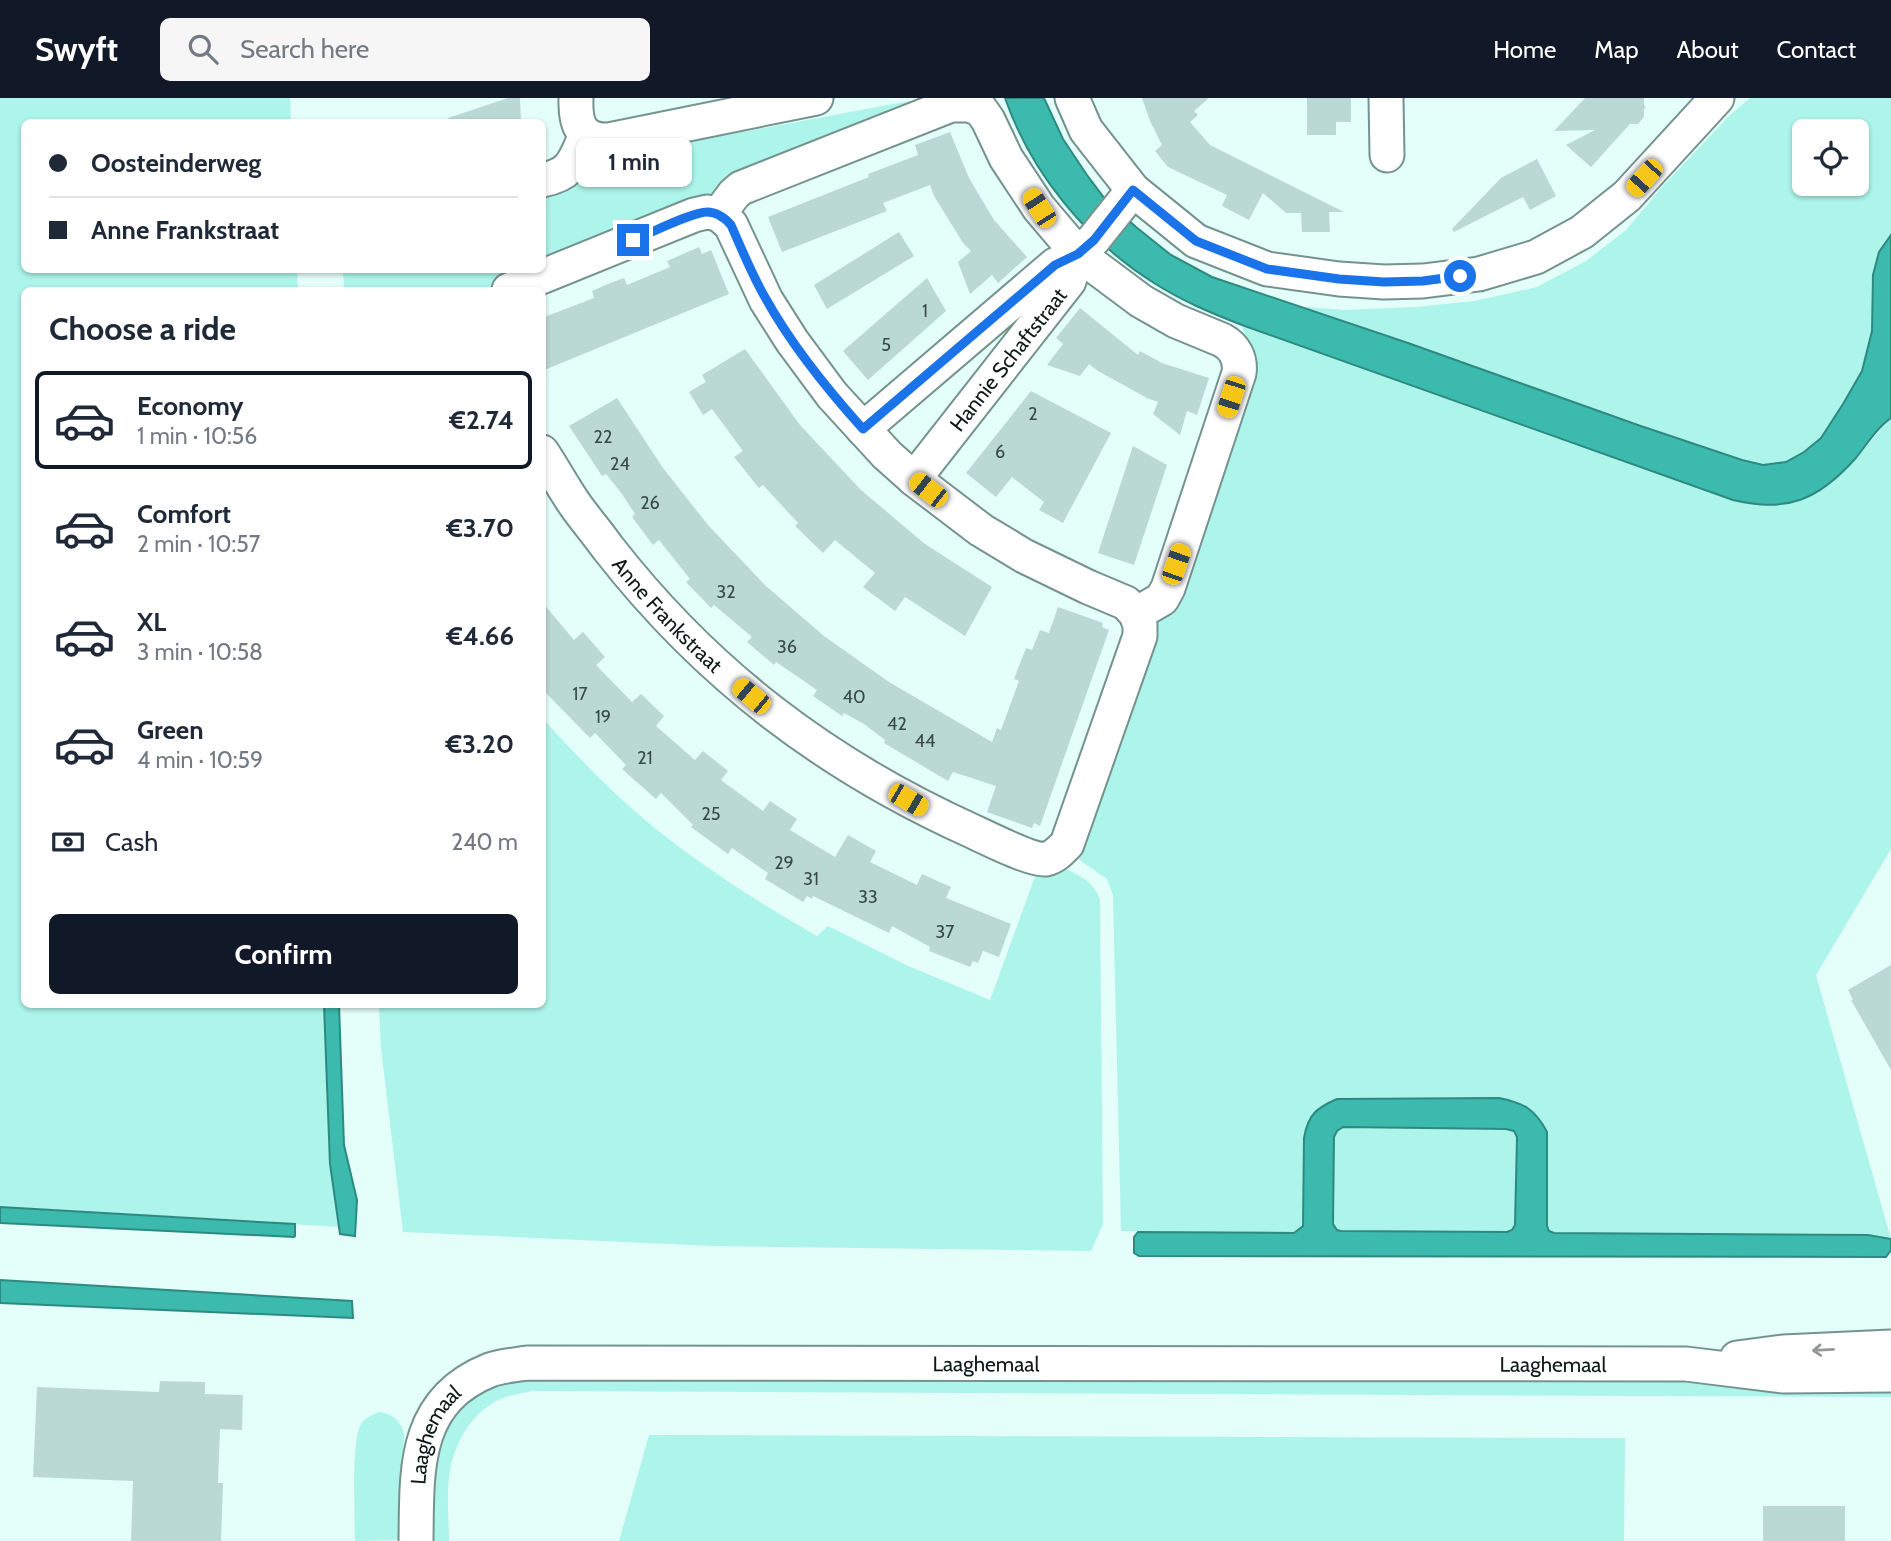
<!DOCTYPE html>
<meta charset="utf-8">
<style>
body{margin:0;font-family:Cabin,sans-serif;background:#f6f6f7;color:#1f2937;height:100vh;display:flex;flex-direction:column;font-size:26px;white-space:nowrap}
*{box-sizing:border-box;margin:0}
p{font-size:23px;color:#747a83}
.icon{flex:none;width:38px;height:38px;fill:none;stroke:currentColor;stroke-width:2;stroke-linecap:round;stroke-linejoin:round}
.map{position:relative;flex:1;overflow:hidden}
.drawer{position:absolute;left:21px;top:189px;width:525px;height:721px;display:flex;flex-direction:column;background:#fff;border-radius:10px;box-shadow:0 2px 5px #0004}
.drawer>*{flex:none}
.top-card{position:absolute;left:21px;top:21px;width:525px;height:154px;border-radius:10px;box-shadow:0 2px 5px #0004;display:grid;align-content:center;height:154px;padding:0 28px;background:#fff}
.controls{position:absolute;left:1792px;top:21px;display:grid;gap:14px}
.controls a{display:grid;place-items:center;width:77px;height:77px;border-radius:10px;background:#fff;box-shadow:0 2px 5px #0004;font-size:35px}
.end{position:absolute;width:32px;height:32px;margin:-16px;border:9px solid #1a73e8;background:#fff;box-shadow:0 0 0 4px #fff}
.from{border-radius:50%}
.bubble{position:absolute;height:49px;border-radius:10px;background:#fff;box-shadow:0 2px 5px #0004;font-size:23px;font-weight:700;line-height:49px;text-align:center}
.car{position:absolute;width:21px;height:42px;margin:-21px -10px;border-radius:9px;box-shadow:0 0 5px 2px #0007;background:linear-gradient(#f5c518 24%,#345 0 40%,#f5c518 0 76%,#345 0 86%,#f5c518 0)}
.top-card b{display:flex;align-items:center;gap:24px;height:66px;font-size:26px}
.top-card b+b{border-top:2px solid #e0e1e3}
.top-card i{width:18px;height:18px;background:#1f2937}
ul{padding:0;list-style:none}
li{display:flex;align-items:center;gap:21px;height:98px;margin:0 14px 10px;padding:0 14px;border:4px solid transparent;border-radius:10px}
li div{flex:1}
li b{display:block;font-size:26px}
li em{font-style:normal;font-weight:700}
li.on{border-color:#111827}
li>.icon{width:63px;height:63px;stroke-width:1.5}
h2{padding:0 28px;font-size:32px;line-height:84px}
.pay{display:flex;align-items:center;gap:18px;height:77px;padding:0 28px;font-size:26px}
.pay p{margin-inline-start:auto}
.primary-button{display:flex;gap:14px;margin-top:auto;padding:14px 28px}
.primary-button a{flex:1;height:80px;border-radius:10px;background:#111827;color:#fff;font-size:28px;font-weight:700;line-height:80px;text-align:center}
header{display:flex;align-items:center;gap:42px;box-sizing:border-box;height:98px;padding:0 35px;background:#111827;color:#fff}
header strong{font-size:33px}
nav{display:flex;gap:38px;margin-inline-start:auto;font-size:24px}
.search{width:490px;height:63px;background:#f6f6f7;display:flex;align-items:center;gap:18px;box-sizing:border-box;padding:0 24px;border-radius:10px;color:#747a83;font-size:26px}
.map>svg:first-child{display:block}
.green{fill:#adf4ea;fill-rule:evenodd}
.water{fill:#3bbaad;stroke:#2e8a80;stroke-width:2;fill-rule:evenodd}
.building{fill:#bad9d4}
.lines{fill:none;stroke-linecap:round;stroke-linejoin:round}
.minor-casing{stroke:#75938e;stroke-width:37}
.minor{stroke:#fff;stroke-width:33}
.oneway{stroke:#939897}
.route{stroke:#1a73e8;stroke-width:9}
.labels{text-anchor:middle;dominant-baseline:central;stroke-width:7;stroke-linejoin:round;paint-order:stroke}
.number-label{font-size:18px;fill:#394a47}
.street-label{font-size:21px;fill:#0e1a18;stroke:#fff}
</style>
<header>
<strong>Swyft</strong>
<div class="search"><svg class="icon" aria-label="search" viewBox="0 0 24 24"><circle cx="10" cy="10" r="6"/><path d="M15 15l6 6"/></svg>Search here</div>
<nav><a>Home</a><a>Map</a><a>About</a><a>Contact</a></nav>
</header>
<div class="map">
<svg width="1891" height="1443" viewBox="0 0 1891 1443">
<rect width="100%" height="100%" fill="#e4fefa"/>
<g class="green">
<path d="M 0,0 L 290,0 L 291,24 L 24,24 L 24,172 L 297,172 L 298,192 L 24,192 L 24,906 L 324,907 L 330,1066 L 340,1129 L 0,1109 Z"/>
<path d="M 931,0 L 718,100 L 543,168 L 543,100 L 555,95 L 588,55 L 595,59 L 619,57 L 893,6 Z"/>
<path d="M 1750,0 L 1891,0 L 1891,137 L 1879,154 L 1872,201 L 1872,233 L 1862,273 L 1843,306 L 1821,340 L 1804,354 L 1786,364 L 1763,367 L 1742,362 L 1408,245 L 1295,208 L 1344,212 L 1415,209 L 1474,203 L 1537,189 L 1586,163 L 1626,132 L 1663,88 L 1729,18 ZM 1804,33 L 1857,33 L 1857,86 L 1804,86 Z"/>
<path d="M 343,172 L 533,172 L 490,192 L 344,192 Z"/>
<path d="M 1242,227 L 1733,402 L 1754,407 L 1853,363 L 1891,320 L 1891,751 L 1816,877 L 1891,1141 L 1868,1137 L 1554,1135 L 1549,1133 L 1547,1128 L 1547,1034 L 1517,1003 L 1498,1000 L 1337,1001 L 1323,1007 L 1304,1040 L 1303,1128 L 1294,1135 L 1121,1133 L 1113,797 L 1107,781 L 1081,763 L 1078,758 L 1149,539 L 1255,270 Z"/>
<path d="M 543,621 C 577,658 612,695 651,727 C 703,769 759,805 817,838 L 828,828 L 906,867 L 990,902 L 1037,773 L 1063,769 C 1079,778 1094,783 1100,802 L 1103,1126 L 1091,1153 L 713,1148 L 403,1134 L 381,950 L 379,907 L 542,906 Z"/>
<path d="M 1343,1029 L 1506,1031 L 1515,1033 L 1517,1038 L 1515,1127 L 1512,1132 L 1507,1134 L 1341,1133 L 1337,1132 L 1333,1127 L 1334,1039 L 1337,1033 Z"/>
<path d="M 531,1278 L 1891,1283 L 1891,1299 L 533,1293 C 524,1295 515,1296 506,1299 C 475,1309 455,1342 450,1373 C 446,1393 449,1422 449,1443 L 433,1443 C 434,1420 431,1395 434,1372 C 438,1336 464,1297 499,1285 C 509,1281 521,1280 531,1278 Z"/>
<path d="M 379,1314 C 390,1315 399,1321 403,1332 C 406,1343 402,1355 401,1365 C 400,1391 400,1416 400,1442 L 355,1443 C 355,1420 351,1342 361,1326 C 365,1320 372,1317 379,1314 Z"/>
<path d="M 649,1337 L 1625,1340 L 1624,1443 L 619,1443 Z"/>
</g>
<g class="water">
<path d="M 1005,0 L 1044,0 L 1063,41 L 1087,77 L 1105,101 L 1136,129 L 1171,157 L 1212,179 L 1408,245 L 1638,327 L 1742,362 L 1763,367 L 1786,364 L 1804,354 L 1821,340 L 1843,306 L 1862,273 L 1872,233 L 1873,177 L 1879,154 L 1891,137 L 1891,320 C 1876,330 1866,348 1855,361 C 1818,402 1787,415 1733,402 L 1242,227 C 1211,215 1182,203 1154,185 C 1087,143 1031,75 1005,0 Z"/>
<path d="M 324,907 L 339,907 L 344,1047 L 357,1102 L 355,1138 L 340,1136 L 330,1066 Z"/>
<path d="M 1499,1000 C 1524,1005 1535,1011 1547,1034 L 1547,1128 L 1549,1133 L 1554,1135 L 1868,1137 L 1891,1141 L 1891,1152 L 1886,1159 L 1139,1158 L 1134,1155 L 1134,1139 L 1138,1134 L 1294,1135 L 1303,1128 L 1304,1040 C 1308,1017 1316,1010 1337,1001 ZM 1343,1029 L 1506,1031 L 1514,1033 L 1517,1039 L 1515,1127 L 1512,1132 L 1507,1134 L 1341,1133 L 1337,1132 L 1333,1126 L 1334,1039 L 1337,1033 Z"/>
<path d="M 0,1109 L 295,1126 L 295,1138 L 294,1139 L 0,1125 Z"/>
<path d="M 0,1182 L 352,1203 L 353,1220 L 0,1205 Z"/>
</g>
<g class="building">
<path d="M 508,0 L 520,0 L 521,24 L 448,24 L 448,20 Z"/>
<path d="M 1142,0 L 1209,0 L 1194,13 L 1198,17 L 1190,24 L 1210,47 L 1344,114 L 1329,114 L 1330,134 L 1302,134 L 1301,115 L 1286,115 L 1263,95 L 1249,122 L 1222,108 L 1227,97 L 1168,69 L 1155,53 L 1162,47 L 1150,23 Z"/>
<path d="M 1307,0 L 1351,0 L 1351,24 L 1336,24 L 1336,37 L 1307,37 Z"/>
<path d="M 1585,0 L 1644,0 L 1644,7 L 1646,9 L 1644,11 L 1644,19 L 1638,26 L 1630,26 L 1591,69 L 1566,47 L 1595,32 L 1554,33 Z"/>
<path d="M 950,34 L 969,80 L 994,122 L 1027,159 L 998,185 L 992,177 L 970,196 L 958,164 L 971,153 L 963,145 L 934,98 L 930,87 L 883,105 L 887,113 L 782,154 L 768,119 L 869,79 L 868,76 L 918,57 L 915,47 Z"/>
<path d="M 1537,61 L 1556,98 L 1530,112 L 1523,99 L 1454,134 L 1452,131 L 1501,80 Z"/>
<path d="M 899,134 L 914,158 L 827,211 L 814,187 Z"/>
<path d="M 699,149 L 702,156 L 711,152 L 729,196 L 542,273 L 542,220 L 594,200 L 592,193 L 608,186 L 624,180 L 627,187 L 670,169 L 667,163 Z"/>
<path d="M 927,180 L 946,213 L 868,282 L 843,253 Z"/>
<path d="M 1080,210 L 1138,257 L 1140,253 L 1162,265 L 1209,280 L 1197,317 L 1187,313 L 1180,337 L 1153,316 L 1158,304 L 1147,300 L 1098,273 L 1089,266 L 1080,278 L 1047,267 L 1063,246 L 1056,240 Z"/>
<path d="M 745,251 L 800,327 L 861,392 L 925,446 L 992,489 L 965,538 L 905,499 L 895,513 L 863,489 L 875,475 L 835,442 L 823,455 L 795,428 L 798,425 L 763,387 L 759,390 L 734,359 L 743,353 L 712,311 L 703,317 L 689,294 L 706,284 L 702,277 Z"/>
<path d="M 1031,293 L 1111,335 L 1063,425 L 1039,412 L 1044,404 L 1012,379 L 996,399 L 966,375 Z"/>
<path d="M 617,300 L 663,370 L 708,427 L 766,488 L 824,538 L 889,584 L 992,644 L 997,630 L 1001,632 L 1019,583 L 1014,581 L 1026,550 L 1032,552 L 1040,532 L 1049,535 L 1058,509 L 1103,525 L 1102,529 L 1109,532 L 1040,728 L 1034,725 L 1032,730 L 987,714 L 996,688 L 953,674 L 948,683 L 884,645 L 885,642 L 864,626 L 844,615 L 842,618 L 813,598 L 817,592 L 776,564 L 774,567 L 747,544 L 752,539 L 714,507 L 711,510 L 686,484 L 690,481 L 659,442 L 653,447 L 632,419 L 635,416 L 622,396 L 606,376 L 602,378 L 569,328 Z"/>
<path d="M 1133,348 L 1167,367 L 1134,467 L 1098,455 Z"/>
<path d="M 542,504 L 574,542 L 583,534 L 605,559 L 596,567 L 632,604 L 641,596 L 664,618 L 656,628 L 695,662 L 703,653 L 728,673 L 721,682 L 763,713 L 770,703 L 797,721 L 790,732 L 835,759 L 848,737 L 876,753 L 870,764 L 917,787 L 922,776 L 951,789 L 946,800 L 1011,826 L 999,859 L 983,853 L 978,865 L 973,863 L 970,869 L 929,853 L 930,849 L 892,828 L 889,835 L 813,798 L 812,801 L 807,798 L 803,804 L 765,781 L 768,775 L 732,750 L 728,756 L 691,729 L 693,727 L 661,695 L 656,701 L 622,671 L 626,667 L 595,635 L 590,640 L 542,591 Z"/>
<path d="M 1891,867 L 1891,972 L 1851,902 L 1853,902 L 1848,892 Z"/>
<path d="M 160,1283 L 205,1284 L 205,1296 L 243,1297 L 242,1332 L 220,1331 L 218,1385 L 223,1385 L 221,1443 L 131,1443 L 133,1383 L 33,1379 L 37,1289 L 159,1294 Z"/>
<rect x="1763" y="1408" width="82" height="35"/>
</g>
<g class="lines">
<defs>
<g id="minor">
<path d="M 576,0 C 575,25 580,43 609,42 L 816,0"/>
<path d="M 1072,0 L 1086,32 L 1133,92 L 1196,143 L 1267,171 L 1339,181 L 1384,184 L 1423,183 L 1479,176 L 1536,159 L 1582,134 L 1627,98 L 1717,0"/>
<path d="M 1386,0 L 1387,57"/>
<path d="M 542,82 C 573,76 574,63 586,37"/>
<path d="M 509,192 L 694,117 L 707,114 L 719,116 L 734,96 L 741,90 L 951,7 L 970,7 L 981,12 L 988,22 L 1006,60 L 1039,110 L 1078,156 L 1141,203 L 1176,223 L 1222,242 C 1235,249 1241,261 1239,275 L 1168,490 L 1162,501 L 1136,516"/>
<path d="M 863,331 L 1055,167 L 1078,156 L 1094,141 L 1133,92"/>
<path id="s1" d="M 542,354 C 554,372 564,391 576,408 C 586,422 598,436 608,450 C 707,577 826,667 972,733 C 987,740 1033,763 1046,761 C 1055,759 1061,752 1067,746 L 1140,538 L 1140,527 L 1136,516 L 1126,505 L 1088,489 L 1024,458 L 981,432 L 914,381 L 887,357 L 832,297 L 792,243 L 766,202 L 731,127 L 719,116"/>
<path id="s2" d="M 914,381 L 1069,183 L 1078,156"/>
<path d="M 1737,1260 L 1783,1254 L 1891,1249"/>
<path id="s3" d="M 416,1443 C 417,1373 412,1303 490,1272 C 501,1268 515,1267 527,1265 L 1686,1266 L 1784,1278 L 1891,1277"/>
</g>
</defs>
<use href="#minor" class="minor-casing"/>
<use href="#minor" class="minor"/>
</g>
<defs><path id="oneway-shaft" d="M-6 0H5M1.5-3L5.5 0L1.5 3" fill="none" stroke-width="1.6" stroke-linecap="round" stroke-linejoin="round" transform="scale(1.75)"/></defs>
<use class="oneway" href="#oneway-shaft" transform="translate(1823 1252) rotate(177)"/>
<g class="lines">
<path class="route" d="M 633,142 C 649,136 692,114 707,114 C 718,114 725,120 731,127 C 742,152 752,177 766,201 C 792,248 827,291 863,331 L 1055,167 L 1078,156 L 1094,142 L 1133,92 L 1196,143 L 1267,171 L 1339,181 L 1384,184 L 1423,183 L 1460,178"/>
</g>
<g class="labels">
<g class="number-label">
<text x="925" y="213">1</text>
<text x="886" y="247">5</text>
<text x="1033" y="316">2</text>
<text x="603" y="339">22</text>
<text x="1000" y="354">6</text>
<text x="620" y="366">24</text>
<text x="650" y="405">26</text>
<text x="726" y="494">32</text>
<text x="787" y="549">36</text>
<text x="580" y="596">17</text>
<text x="854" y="599">40</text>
<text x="603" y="619">19</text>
<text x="897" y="626">42</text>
<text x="925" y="643">44</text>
<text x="645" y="660">21</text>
<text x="711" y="716">25</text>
<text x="784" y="765">29</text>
<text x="811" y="781">31</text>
<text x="868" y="799">33</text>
<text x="945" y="834">37</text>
</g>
<g class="street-label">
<text stroke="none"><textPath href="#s2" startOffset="152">Hannie Schaftstraat</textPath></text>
<text stroke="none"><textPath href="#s1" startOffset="206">Anne Frankstraat</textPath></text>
<text stroke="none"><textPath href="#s3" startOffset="698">Laaghemaal</textPath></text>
<text stroke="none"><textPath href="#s3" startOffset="1265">Laaghemaal</textPath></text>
<text stroke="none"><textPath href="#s3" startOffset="110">Laaghemaal</textPath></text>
</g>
</g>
</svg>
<div class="controls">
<a><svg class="icon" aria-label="locate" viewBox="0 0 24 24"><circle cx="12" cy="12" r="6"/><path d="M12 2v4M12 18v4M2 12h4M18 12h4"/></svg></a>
</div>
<i class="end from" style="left:1460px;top:178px"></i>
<i class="end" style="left:633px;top:142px"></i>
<div class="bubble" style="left:576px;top:40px;width:116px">1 min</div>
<i class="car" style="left:1644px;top:80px;rotate:222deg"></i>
<i class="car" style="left:1039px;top:110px;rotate:327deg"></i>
<i class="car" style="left:1231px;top:299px;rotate:198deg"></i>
<i class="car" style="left:928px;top:392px;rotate:308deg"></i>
<i class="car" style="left:1176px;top:466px;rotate:19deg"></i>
<i class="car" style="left:751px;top:598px;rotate:310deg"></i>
<i class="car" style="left:908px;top:702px;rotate:120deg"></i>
<div class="top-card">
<b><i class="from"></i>Oosteinderweg</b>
<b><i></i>Anne Frankstraat</b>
</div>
<section class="drawer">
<h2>Choose a ride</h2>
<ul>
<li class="on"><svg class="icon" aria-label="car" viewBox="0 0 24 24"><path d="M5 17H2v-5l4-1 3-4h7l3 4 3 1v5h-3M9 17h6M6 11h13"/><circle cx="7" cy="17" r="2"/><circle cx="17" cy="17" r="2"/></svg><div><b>Economy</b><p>1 min · 10:56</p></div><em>€2.74</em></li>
<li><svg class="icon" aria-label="car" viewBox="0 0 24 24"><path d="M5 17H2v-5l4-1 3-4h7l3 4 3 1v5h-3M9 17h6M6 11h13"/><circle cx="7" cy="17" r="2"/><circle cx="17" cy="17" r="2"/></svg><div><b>Comfort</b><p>2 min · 10:57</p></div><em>€3.70</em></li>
<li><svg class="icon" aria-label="car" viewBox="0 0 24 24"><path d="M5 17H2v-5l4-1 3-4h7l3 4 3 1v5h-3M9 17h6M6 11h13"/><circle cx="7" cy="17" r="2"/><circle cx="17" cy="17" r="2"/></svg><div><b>XL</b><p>3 min · 10:58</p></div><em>€4.66</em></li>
<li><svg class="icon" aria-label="car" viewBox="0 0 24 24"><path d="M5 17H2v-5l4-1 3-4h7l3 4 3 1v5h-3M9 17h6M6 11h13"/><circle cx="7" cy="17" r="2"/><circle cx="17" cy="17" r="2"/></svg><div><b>Green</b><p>4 min · 10:59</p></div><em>€3.20</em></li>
</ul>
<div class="pay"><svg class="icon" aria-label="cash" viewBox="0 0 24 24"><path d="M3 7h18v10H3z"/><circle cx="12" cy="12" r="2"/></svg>Cash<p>240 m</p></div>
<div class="primary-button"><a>Confirm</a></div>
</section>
</div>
